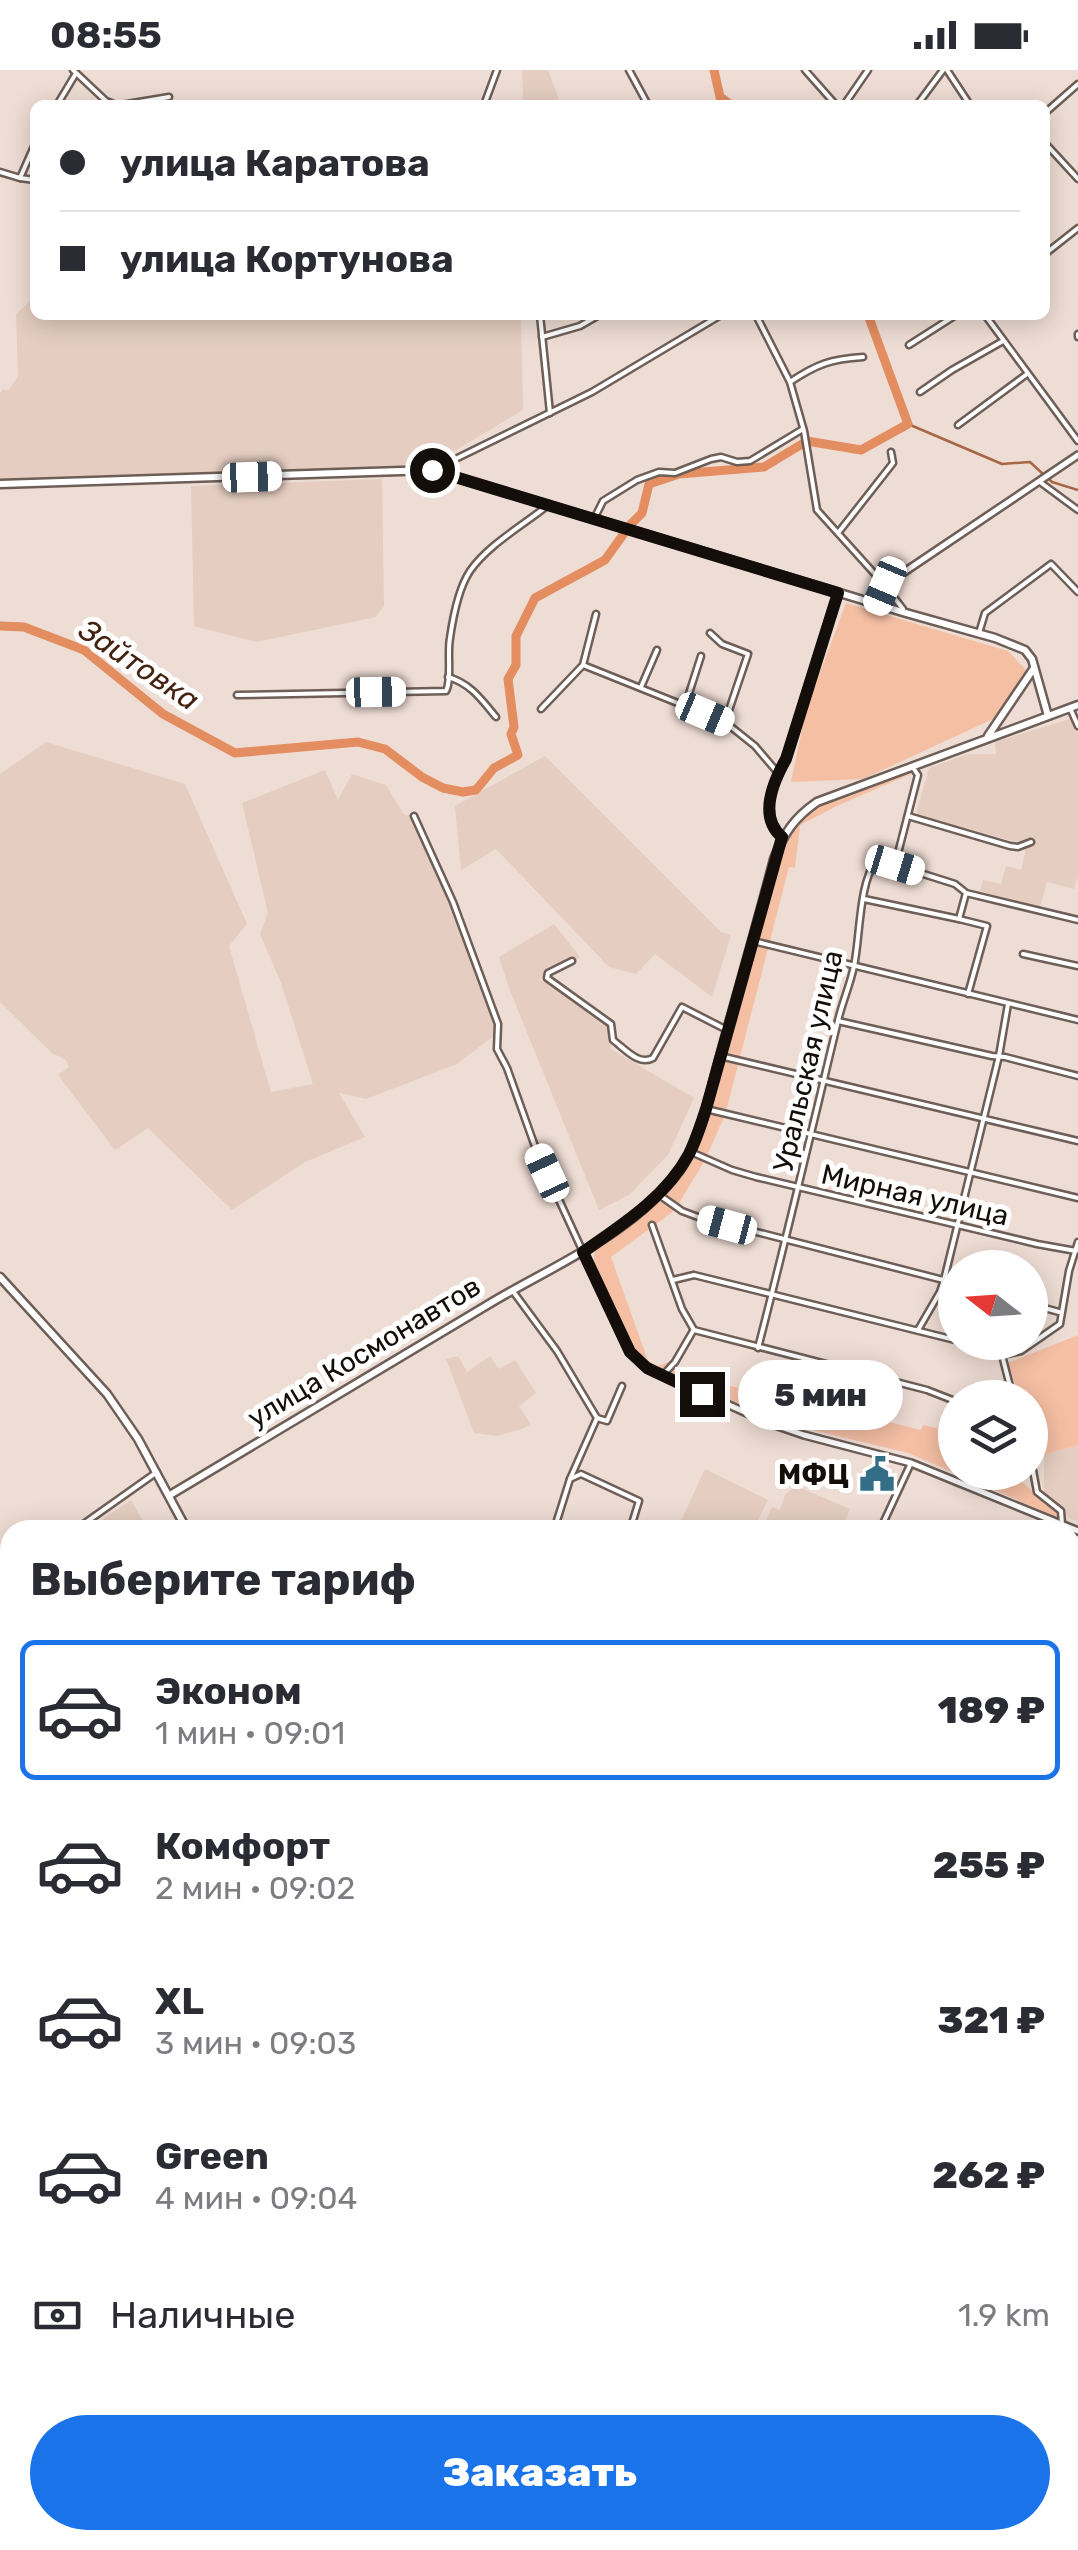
<!DOCTYPE html>
<html lang="ru">
<meta charset="utf-8">
<style>
body{margin:0;font-family:Rubik,sans-serif;background:#f2f2f3;color:#2b2b33;height:100vh;display:flex;flex-direction:column;font-size:38px;white-space:nowrap}
*{box-sizing:border-box;margin:0}
p{font-size:32px;color:#7c7c81}
.icon{flex:none;width:55px;height:55px;fill:none;stroke:currentColor;stroke-width:2;stroke-linecap:round;stroke-linejoin:round}
.map{position:relative;flex:1;overflow:hidden}
.details{position:absolute;left:0px;top:1450px;width:1080px;height:1030px;display:flex;flex-direction:column;background:#fff;border-radius:30px 30px 0 0;box-shadow:0 5px 25px #0003}
.details>*{flex:none}
.banner{position:absolute;left:30px;top:30px;width:1020px;height:220px;border-radius:15px;box-shadow:0 5px 25px #0003;display:grid;align-content:center;height:220px;padding:0 30px;background:#fff}
.needle{width:65px;rotate:287deg}
.fabs{position:absolute;left:938px;top:1180px;display:grid;gap:20px}
.fabs a{display:grid;place-items:center;width:110px;height:110px;border-radius:50%;background:#fff;box-shadow:0 5px 25px #0003;font-size:50px}
.end{position:absolute;width:45px;height:45px;margin:-22px;border:12px solid #140e0b;background:#fff;box-shadow:0 0 0 5px #fff}
.from{border-radius:50%}
.bubble{position:absolute;height:70px;border-radius:35px;background:#fff;box-shadow:0 5px 25px #0003;font-size:32px;font-weight:800;line-height:70px;text-align:center}
.car{position:absolute;width:30px;height:60px;margin:-30px -15px;border-radius:12px;box-shadow:0 0 8px 2px #0007;background:linear-gradient(#fff 24%,#345 0 40%,#fff 0 76%,#345 0 86%,#fff 0)}
.banner b{display:flex;align-items:center;gap:35px;height:95px;font-size:38px}
.banner b+b{border-top:2px solid #e1e1e2}
.banner i{width:25px;height:25px;background:#2b2b33}
ul{padding:0;list-style:none}
li{display:flex;align-items:center;gap:30px;height:140px;margin:0 20px 15px;padding:0 10px;border:5px solid transparent;border-radius:15px}
li div{flex:1}
li b{display:block;font-size:38px}
li em{font-style:normal;font-weight:800}
li.selected{border-color:#1a73e8}
li>.icon{width:90px;height:90px;stroke-width:1.5}
h2{padding:0 30px;font-size:45px;line-height:120px}
.pay{display:flex;align-items:center;gap:25px;height:110px;padding:0 30px;font-size:38px}
.pay p{margin-inline-start:auto}
.action{display:flex;gap:20px;margin-top:auto;padding:20px 30px}
.action a{flex:1;height:115px;border-radius:60px;background:#1a73e8;color:#fff;font-size:40px;font-weight:800;line-height:115px;text-align:center}
.status{display:flex;justify-content:space-between;align-items:center;height:70px;padding:0 50px;background:#fff;direction:ltr}
.status svg{height:28px;fill:currentColor}
.map>svg:first-child{display:block}
.built{fill:#e5cdc1}
.green{fill:#f5bfa4}
.lines{fill:none;stroke-linecap:round;stroke-linejoin:round}
.stream{stroke:#a56746;stroke-width:2.5}
.river{stroke:#e38d60;stroke-width:9}
.minor-casing{stroke:#6d5e57;stroke-width:9}
.tertiary-casing{stroke:#6d5e57;stroke-width:10}
.secondary-casing{stroke:#6d5e57;stroke-width:11}
.primary-casing{stroke:#6d5e57;stroke-width:12}
.minor{stroke:#fff;stroke-width:4}
.tertiary{stroke:#fff;stroke-width:5}
.secondary{stroke:#fff;stroke-width:6}
.primary{stroke:#fff;stroke-width:8}
.rail-casing{stroke:#514843;stroke-width:6}
.rail{stroke:#fff;stroke-width:2.5;stroke-dasharray:8;stroke-linecap:butt}
.route{stroke:#140e0b;stroke-width:12}
.labels{text-anchor:middle;dominant-baseline:central;stroke-width:10;stroke-linejoin:round;paint-order:stroke}
.street-label{font-size:28px;fill:#140e0b;stroke:#fff}
.poi-label{font-size:28px;font-weight:bold;fill:#140e0b;stroke:#fff;text-anchor:end}
.water-label{font-size:30px;font-style:italic;fill:#452210;stroke:#fff}
</style>
<div class="status"><b>08:55</b><svg viewBox="0 0 49 12"><path d="M0 12V9h3v3zM5 12V6h3v6zM10 12V3h3v9zM15 12V0h3v12zM26 1h20v11H26zM47 4h2v5h-2z"/></svg></div>
<div class="map">
<svg width="1078" height="2480" viewBox="0 0 1078 2480">
<rect width="100%" height="100%" fill="#eeddd4"/>
<g class="built">
<path d="M 522,0 L 548,0 L 561,35 L 520,35 L 523,25 Z"/>
<path d="M 35,230 L 35,245 L 517,245 L 521,249 L 523,340 L 431,395 L 0,411 L 0,323 L 3,319 L 8,321 L 18,306 L 16,244 L 30,231 Z"/>
<path d="M 382,409 L 384,536 L 376,547 L 256,572 L 194,556 L 191,416 Z"/>
<path d="M 1073,648 L 1078,660 L 1078,806 L 1074,819 L 1047,812 L 1040,837 L 980,821 L 983,810 L 1001,814 L 1006,796 L 1021,800 L 1027,775 L 916,744 L 929,698 L 968,684 L 996,684 L 995,672 Z"/>
<path d="M 46,672 L 185,714 L 247,854 L 229,876 L 271,1022 L 313,1014 L 281,913 L 260,864 L 268,843 L 242,733 L 325,700 L 338,730 L 352,704 L 386,715 L 405,746 L 413,743 L 499,962 L 457,994 L 366,1029 L 339,1023 L 365,1067 L 305,1092 L 232,1140 L 148,1058 L 115,1080 L 58,1005 L 69,997 L 66,990 L 52,983 L 0,932 L 0,704 Z"/>
<path d="M 545,686 L 721,862 L 731,865 L 712,927 L 655,884 L 636,904 L 609,897 L 496,779 L 461,800 L 455,736 Z"/>
<path d="M 554,854 L 580,887 L 539,909 L 609,950 L 611,979 L 694,1028 L 668,1085 L 629,1125 L 599,1140 L 509,918 L 499,887 Z"/>
<path d="M 458,1286 L 467,1302 L 490,1286 L 499,1299 L 515,1290 L 536,1323 L 519,1336 L 530,1353 L 529,1355 L 522,1359 L 497,1366 L 474,1363 L 446,1289 Z"/>
<path d="M 1078,1375 L 1078,1452 L 1069,1448 L 1064,1439 L 1044,1424 L 1044,1385 Z"/>
<path d="M 705,1399 L 768,1430 L 753,1460 L 690,1460 L 681,1451 Z"/>
<path d="M 796,1416 L 850,1439 L 841,1460 L 762,1460 L 772,1437 L 780,1440 L 785,1425 Z"/>
<path d="M 131,1430 L 148,1460 L 87,1460 Z"/>
<path d="M 10,2229 L 10,2365 L 3,2360 L 6,2272 L 1,2231 Z"/>
<path d="M 7,2371 L 10,2373 L 10,2470 L 88,2470 L 87,2480 L 0,2480 L 0,2372 Z"/>
<path d="M 800,2470 L 865,2470 L 863,2480 L 799,2480 Z"/>
</g>
<g class="green">
<path d="M 846,533 L 1008,581 L 1029,603 L 993,649 L 863,709 L 791,712 L 806,640 Z"/>
<path d="M 914,700 L 913,703 L 839,735 L 800,755 L 795,798 L 789,797 L 725,1045 L 705,1090 L 675,1140 L 611,1187 L 648,1291 L 658,1296 L 679,1288 L 677,1302 L 754,1322 L 756,1317 L 813,1332 L 812,1338 L 827,1342 L 829,1337 L 856,1344 L 858,1339 L 871,1343 L 873,1338 L 887,1341 L 885,1351 L 921,1360 L 923,1355 L 940,1359 L 943,1349 L 955,1352 L 955,1402 L 1003,1403 L 1022,1412 L 1058,1442 L 1057,1447 L 908,1383 L 788,1354 L 647,1295 L 632,1282 L 627,1274 L 594,1190 L 594,1184 L 600,1174 L 664,1122 L 698,1072 L 714,1029 L 779,782 C 792,757 800,745 825,732 Z"/>
<path d="M 1078,1265 L 1078,1375 L 1044,1385 L 1036,1382 L 1030,1362 L 1030,1328 L 1019,1327 L 1008,1293 Z"/>
</g>
<g class="lines">
<g class="stream">
<path d="M 908,354 L 1002,394 L 1030,392 L 1043,404"/>
<path d="M 1049,409 L 1052,412 L 1078,420"/>
</g>
<g class="river">
<path d="M 714,0 L 720,27 L 731,35"/>
<path d="M 0,556 L 24,557 L 84,580 L 163,644 L 235,683 L 358,672 L 385,679 L 422,707 L 443,718 L 463,722 L 476,720 L 494,698 L 518,685 L 511,664 L 514,657 L 508,609 L 516,595 L 516,566 L 535,528 L 605,490 L 630,455 L 642,443 L 649,414 L 679,404 L 764,397 L 807,371 L 861,380 L 908,354 L 868,245"/>
</g>
<defs>
<g id="minor">
<path d="M 73,0 L 106,31 L 116,35"/>
<path d="M 629,0 L 648,35"/>
<path d="M 805,0 L 836,35"/>
<path d="M 947,0 L 970,35"/>
<path d="M 57,35 L 75,5"/>
<path d="M 121,35 L 169,27"/>
<path d="M 484,35 L 497,0"/>
<path d="M 844,35 L 868,0"/>
<path d="M 917,35 L 943,0"/>
<path d="M 1045,43 L 1078,14"/>
<path d="M 1045,73 L 1078,109"/>
<path d="M 0,102 L 20,108 L 35,110"/>
<path d="M 20,108 L 35,74"/>
<path d="M 1045,184 L 1078,158"/>
<path d="M 540,245 L 550,343"/>
<path d="M 756,245 L 790,312 L 804,361 L 817,440 L 882,512 L 903,539"/>
<path d="M 985,245 L 1078,371"/>
<path d="M 1078,264 L 1078,267"/>
<path d="M 542,267 L 580,256 L 599,245"/>
<path d="M 909,275 L 956,245"/>
<path d="M 790,312 C 817,294 831,289 863,287"/>
<path d="M 920,322 L 952,300 L 1003,271"/>
<path d="M 958,355 L 1027,304"/>
<path d="M 435,399 L 592,322 L 721,245"/>
<path d="M 1040,412 L 1078,440"/>
<path d="M 594,449 L 603,431 L 637,410 L 659,402 L 675,403 L 711,389 L 721,387 L 737,392 L 750,391 L 803,359"/>
<path d="M 838,463 L 893,393 L 891,382"/>
<path d="M 596,544 L 583,595 L 725,652 L 755,676 L 778,703 C 771,726 762,750 782,767"/>
<path d="M 710,563 L 722,574 L 748,584 L 725,652"/>
<path d="M 979,563 L 985,543 L 1051,494 L 1078,522"/>
<path d="M 448,607 C 470,613 482,630 496,647"/>
<path d="M 641,617 L 657,580"/>
<path d="M 237,625 L 446,621 C 452,610 447,583 450,568 C 453,547 458,519 470,501 C 488,475 522,456 547,436"/>
<path d="M 685,636 L 701,586"/>
<path d="M 1070,638 L 1078,656"/>
<path d="M 541,639 L 583,595"/>
<path d="M 912,696 L 918,705 L 895,795 L 955,814 L 965,822"/>
<path d="M 778,703 L 786,689 L 838,523"/>
<path d="M 414,746 L 453,832 L 498,954 L 497,979 L 507,998 L 537,1082 L 583,1182"/>
<path d="M 908,746 L 1010,776 L 1018,777 L 1031,772"/>
<path d="M 864,829 L 959,849"/>
<path d="M 753,871 L 1078,950"/>
<path d="M 1023,884 L 1078,896"/>
<path d="M 572,891 L 548,903 L 547,908 L 611,954 L 613,970 C 625,979 639,996 653,988 L 682,937 L 727,960"/>
<path d="M 968,924 L 987,856 L 959,849 L 966,823 L 1078,850"/>
<path d="M 838,951 L 992,986 L 1005,987 L 1078,1006"/>
<path d="M 720,986 L 1078,1071"/>
<path d="M 706,1039 L 1078,1128"/>
<path d="M 691,1082 L 732,1100 L 756,1107 L 1037,1174 L 1076,1181"/>
<path d="M 658,1124 L 682,1141 L 698,1147 L 955,1213"/>
<path d="M 652,1155 L 682,1239 L 694,1260 L 927,1320 L 955,1331"/>
<path d="M 673,1210 L 694,1205 L 955,1270"/>
<path d="M 512,1220 L 557,1281 L 597,1348 L 570,1409 L 554,1460"/>
<path d="M 1030,1234 L 1059,1242"/>
<path d="M 918,1260 L 940,1222 L 944,1210 L 999,986 L 1008,934"/>
<path d="M 962,1272 L 1001,1284"/>
<path d="M 758,1278 C 786,1170 811,1063 837,955 C 841,935 850,916 854,896 C 860,869 859,811 876,792 L 895,795"/>
<path d="M 662,1306 L 675,1292 L 693,1261"/>
<path d="M 1013,1328 L 1002,1285 L 1021,1281 L 1060,1254 L 1069,1201 L 1078,1172"/>
<path d="M 597,1348 L 607,1351 L 622,1316"/>
<path d="M 1030,1384 L 1037,1422 L 1061,1441 L 1062,1454"/>
<path d="M 570,1409 L 581,1404 L 639,1431 L 630,1460"/>
<path d="M 75,1460 L 157,1402"/>
<path d="M 880,1460 L 911,1393"/>
<path d="M 1070,1618 L 1078,1599"/>
<path d="M 1070,1757 L 1078,1764"/>
<path d="M 1070,1862 L 1078,1865"/>
<path d="M 1070,1969 L 1078,1963"/>
<path d="M 1070,2049 L 1078,2043"/>
<path d="M 1070,2071 L 1078,2091"/>
<path d="M 1070,2112 L 1078,2104"/>
<path d="M 1070,2163 L 1078,2166"/>
<path d="M 1070,2237 L 1076,2240"/>
<path d="M 0,2366 L 5,2366"/>
<path d="M 288,2480 L 288,2470"/>
<path d="M 897,2480 L 901,2470"/>
</g>
<g id="tertiary">
<path d="M 877,534 L 885,515 L 1078,385"/>
<path d="M 583,1182 L 629,1282 L 647,1298 L 769,1353 L 804,1365 L 911,1393 L 1078,1461"/>
<path d="M 1070,1936 L 1078,1939"/>
<path d="M 1070,2305 L 1078,2308"/>
<path d="M 1070,2416 L 1078,2402"/>
<path d="M 441,2470 L 451,2480"/>
</g>
<g id="secondary">
<path d="M 0,414 L 432,400 L 906,543 L 995,568 L 1025,580 L 1032,589 L 1048,646"/>
<path d="M 988,666 L 1034,598"/>
<path d="M 0,1207 L 107,1324 L 138,1369 L 187,1460"/>
<path d="M 170,1425 C 276,1361 382,1297 489,1234 C 554,1195 633,1164 680,1100 C 703,1067 709,1024 720,986 C 738,920 757,855 774,789 C 784,763 794,748 817,732 L 1078,635"/>
<path d="M 1022,2470 L 1035,2480"/>
<path d="M 93,2480 L 95,2470"/>
<path d="M 491,2480 L 504,2470"/>
</g>
<g id="primary">
<path d="M 1070,1699 L 1078,1681"/>
<path d="M 1071,1736 L 1071,1725 L 1078,1708"/>
<path d="M 768,2470 L 768,2480"/>
</g>
</defs>
<use href="#minor" class="minor-casing"/>
<use href="#tertiary" class="tertiary-casing"/>
<use href="#secondary" class="secondary-casing"/>
<use href="#primary" class="primary-casing"/>
<use href="#minor" class="minor"/>
<use href="#tertiary" class="tertiary"/>
<use href="#secondary" class="secondary"/>
<use href="#primary" class="primary"/>
<defs>
<g id="rail">
<path d="M 0,1540 L 10,1604"/>
<path d="M 0,1934 L 10,1786"/>
<path d="M 0,1979 L 9,1920"/>
<path d="M 0,2013 L 6,2065 L 3,2109"/>
<path d="M 0,2112 L 10,2165"/>
<path d="M 0,2323 L 7,2480"/>
</g>
</defs>
<use href="#rail" class="rail-casing"/>
<use href="#rail" class="rail"/>
</g>
<g class="lines">
<path class="route" d="M 432,400 L 838,523 L 786,689 C 773,712 758,747 782,767 L 706,1039 C 701,1054 696,1070 689,1084 C 666,1127 622,1155 583,1182 L 630,1282 L 647,1298 L 702,1324"/>
</g>
<defs>
<symbol id="civic-bare" viewBox="-9 -9 18 18"><path d="M-.6-6.5H3V-4.5H.6V-3L4-1V1h2V6H-6V1h2V-1L-.6-3ZM-1.2 2.5V6h2.4V2.5Z" fill="#336e86" stroke="#fff" stroke-width="2.5" paint-order="stroke"/></symbol>
</defs>
<g fill-rule="evenodd">
<use href="#civic-bare" x="852" y="1379" width="50" height="50"/>
</g>
<g class="labels">
<g class="street-label">
<text transform="translate(808 991) rotate(-77)">Уральская улица</text>
<text transform="translate(915 1125) rotate(13)">Мирная улица</text>
<text transform="translate(364 1282) rotate(-31)">улица Космонавтов</text>
</g>
<g class="poi-label">
<text x="849" y="1404">МФЦ</text>
</g>
<g class="water-label">
<text transform="translate(139 595) rotate(34)">Зайтовка</text>
</g>
</g>
</svg>
<div class="fabs">
<a><svg class="needle" viewBox="-14 -14 28 28"><path d="M0-13l5 13h-10z" fill="#e53935"/><path d="M0 13l5-13h-10z" fill="#7c7c81"/></svg></a>
<a><svg class="icon" aria-label="layers" viewBox="0 0 24 24"><path d="M12 4l9 5-9 5-9-5zM3 14l9 5 9-5"/></svg></a>
</div>
<i class="end from" style="left:432px;top:400px"></i>
<i class="end" style="left:702px;top:1324px"></i>
<div class="bubble" style="left:738px;top:1290px;width:165px">5 мин</div>
<i class="car" style="left:252px;top:407px;rotate:88deg"></i>
<i class="car" style="left:885px;top:516px;rotate:203deg"></i>
<i class="car" style="left:376px;top:622px;rotate:89deg"></i>
<i class="car" style="left:705px;top:644px;rotate:113deg"></i>
<i class="car" style="left:895px;top:795px;rotate:107deg"></i>
<i class="car" style="left:547px;top:1103px;rotate:335deg"></i>
<i class="car" style="left:727px;top:1155px;rotate:285deg"></i>
<div class="banner">
<b><i class="from"></i>улица Каратова</b>
<b><i></i>улица Кортунова</b>
</div>
<section class="details">
<h2>Выберите тариф</h2>
<ul>
<li class="selected"><svg class="icon" aria-label="car" viewBox="0 0 24 24"><path d="M5 17H2v-5l4-1 3-4h7l3 4 3 1v5h-3M9 17h6M6 11h13"/><circle cx="7" cy="17" r="2"/><circle cx="17" cy="17" r="2"/></svg><div><b>Эконом</b><p>1 мин · 09:01</p></div><em>189 ₽</em></li>
<li><svg class="icon" aria-label="car" viewBox="0 0 24 24"><path d="M5 17H2v-5l4-1 3-4h7l3 4 3 1v5h-3M9 17h6M6 11h13"/><circle cx="7" cy="17" r="2"/><circle cx="17" cy="17" r="2"/></svg><div><b>Комфорт</b><p>2 мин · 09:02</p></div><em>255 ₽</em></li>
<li><svg class="icon" aria-label="car" viewBox="0 0 24 24"><path d="M5 17H2v-5l4-1 3-4h7l3 4 3 1v5h-3M9 17h6M6 11h13"/><circle cx="7" cy="17" r="2"/><circle cx="17" cy="17" r="2"/></svg><div><b>XL</b><p>3 мин · 09:03</p></div><em>321 ₽</em></li>
<li><svg class="icon" aria-label="car" viewBox="0 0 24 24"><path d="M5 17H2v-5l4-1 3-4h7l3 4 3 1v5h-3M9 17h6M6 11h13"/><circle cx="7" cy="17" r="2"/><circle cx="17" cy="17" r="2"/></svg><div><b>Green</b><p>4 мин · 09:04</p></div><em>262 ₽</em></li>
</ul>
<div class="pay"><svg class="icon" aria-label="cash" viewBox="0 0 24 24"><path d="M3 7h18v10H3z"/><circle cx="12" cy="12" r="2"/></svg>Наличные<p>1.9 km</p></div>
<div class="action"><a>Заказать</a></div>
</section>
</div>
